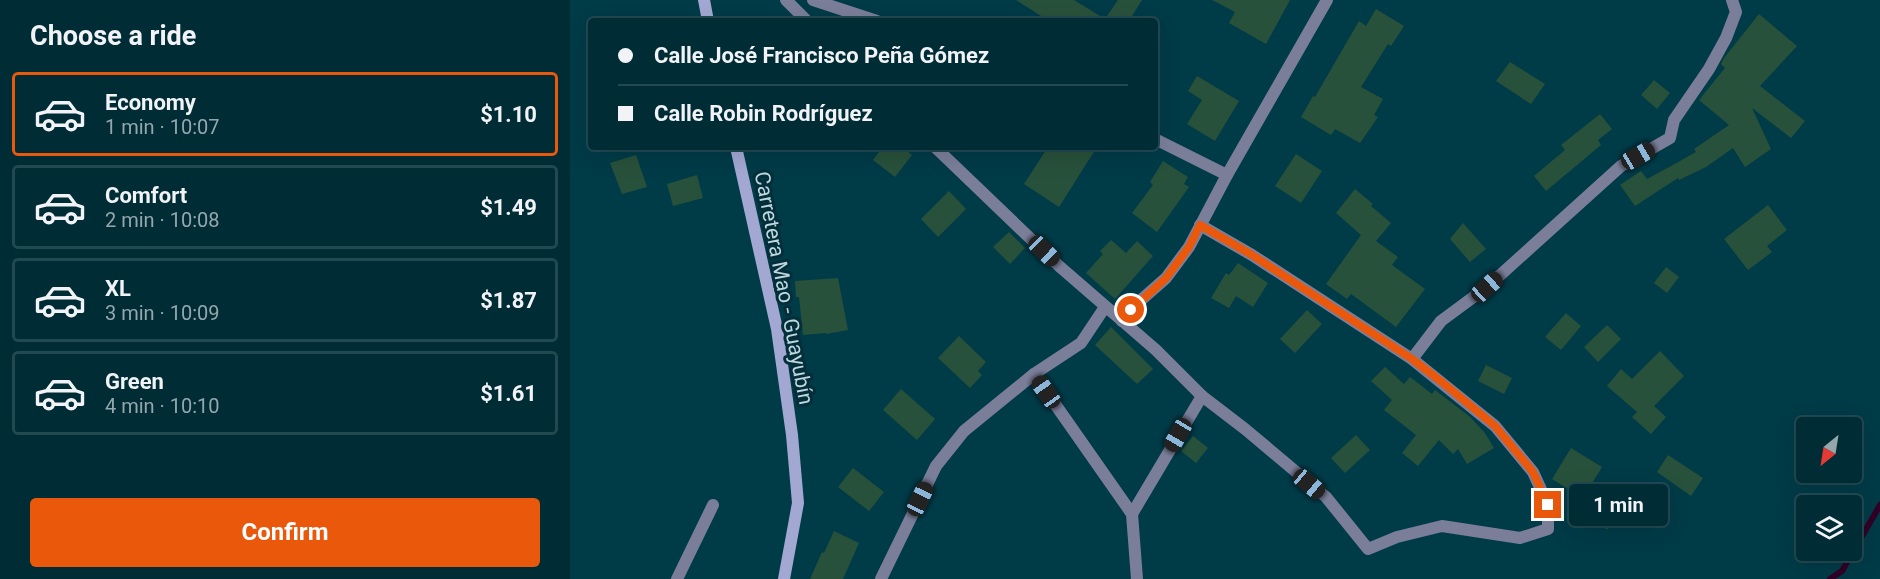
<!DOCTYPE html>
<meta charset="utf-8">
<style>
body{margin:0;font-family:Roboto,sans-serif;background:#0a343e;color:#f1f3f6;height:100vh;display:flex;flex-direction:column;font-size:22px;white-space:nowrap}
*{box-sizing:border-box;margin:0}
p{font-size:20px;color:#95a7ad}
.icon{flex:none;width:33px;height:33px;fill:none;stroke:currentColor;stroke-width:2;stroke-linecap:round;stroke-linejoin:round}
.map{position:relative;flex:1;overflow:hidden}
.sheet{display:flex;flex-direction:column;background:#002c36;width:570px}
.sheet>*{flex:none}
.banner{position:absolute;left:18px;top:18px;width:570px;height:132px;border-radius:6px;box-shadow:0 6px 24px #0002,0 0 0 2px #224851;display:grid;align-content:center;height:132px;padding:0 30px;background:#002c36}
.needle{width:39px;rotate:210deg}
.fabs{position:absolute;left:1226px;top:417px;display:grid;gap:12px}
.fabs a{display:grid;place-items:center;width:66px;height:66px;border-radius:6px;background:#002c36;box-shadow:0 6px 24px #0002,0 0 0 2px #224851;font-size:30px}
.end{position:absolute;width:27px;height:27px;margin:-14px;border:8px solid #ea580c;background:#fff;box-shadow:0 0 0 3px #fff}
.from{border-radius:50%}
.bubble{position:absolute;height:42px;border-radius:6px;background:#002c36;box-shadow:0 6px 24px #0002,0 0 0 2px #224851;font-size:20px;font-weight:700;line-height:42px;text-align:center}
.car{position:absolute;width:18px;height:36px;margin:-18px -9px;border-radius:8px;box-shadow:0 0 4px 2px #0007;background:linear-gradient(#222 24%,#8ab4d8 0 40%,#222 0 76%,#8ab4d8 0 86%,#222 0)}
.banner b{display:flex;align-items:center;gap:21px;height:57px;font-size:22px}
.banner b+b{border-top:2px solid #224851}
.banner i{width:15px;height:15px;background:#f1f3f6}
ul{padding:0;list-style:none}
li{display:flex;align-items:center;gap:18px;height:84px;margin:0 12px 9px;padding:0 18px;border:3px solid #224851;border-radius:6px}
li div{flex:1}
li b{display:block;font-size:22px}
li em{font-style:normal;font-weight:700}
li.active{border-color:#ea580c}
li>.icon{width:54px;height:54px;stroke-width:1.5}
h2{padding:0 30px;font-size:27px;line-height:72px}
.cta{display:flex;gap:12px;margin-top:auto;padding:12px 30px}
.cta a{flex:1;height:69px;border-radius:6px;background:#ea580c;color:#fff;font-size:24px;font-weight:700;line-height:69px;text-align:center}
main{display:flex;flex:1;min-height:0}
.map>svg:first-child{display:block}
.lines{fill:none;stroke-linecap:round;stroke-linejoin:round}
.stream{stroke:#300026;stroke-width:6}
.building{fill:#28513b}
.street{stroke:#7a7e99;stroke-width:12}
.secondary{stroke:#a2a8d2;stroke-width:12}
.route{stroke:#ea580c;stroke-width:8}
.labels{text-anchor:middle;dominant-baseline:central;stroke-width:6;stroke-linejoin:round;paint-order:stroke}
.street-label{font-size:21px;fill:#bed8e0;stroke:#042f3a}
</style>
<main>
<section class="sheet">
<h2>Choose a ride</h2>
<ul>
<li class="active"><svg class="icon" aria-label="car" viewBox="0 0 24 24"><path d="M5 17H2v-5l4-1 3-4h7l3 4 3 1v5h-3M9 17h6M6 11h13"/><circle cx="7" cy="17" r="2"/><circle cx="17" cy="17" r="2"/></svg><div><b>Economy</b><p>1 min · 10:07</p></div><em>$1.10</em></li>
<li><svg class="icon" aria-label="car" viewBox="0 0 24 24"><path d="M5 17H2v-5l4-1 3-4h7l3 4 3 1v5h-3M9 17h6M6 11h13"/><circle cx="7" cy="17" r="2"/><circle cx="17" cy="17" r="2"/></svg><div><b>Comfort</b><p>2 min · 10:08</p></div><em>$1.49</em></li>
<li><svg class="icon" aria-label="car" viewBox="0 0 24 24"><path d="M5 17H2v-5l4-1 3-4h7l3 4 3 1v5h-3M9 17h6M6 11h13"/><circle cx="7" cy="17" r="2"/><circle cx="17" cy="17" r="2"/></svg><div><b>XL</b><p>3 min · 10:09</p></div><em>$1.87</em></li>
<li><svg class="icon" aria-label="car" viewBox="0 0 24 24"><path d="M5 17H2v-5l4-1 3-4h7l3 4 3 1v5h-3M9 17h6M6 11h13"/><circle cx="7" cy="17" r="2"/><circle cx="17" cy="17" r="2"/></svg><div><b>Green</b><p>4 min · 10:10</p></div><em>$1.61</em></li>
</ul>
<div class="cta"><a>Confirm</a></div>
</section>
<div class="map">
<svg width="1310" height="579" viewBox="0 0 1310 579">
<rect width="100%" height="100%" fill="#003b48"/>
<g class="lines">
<path class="stream" d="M 1260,579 L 1272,571 L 1310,505"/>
</g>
<g class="building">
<path d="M 446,0 L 504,0 L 535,19 L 548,0 L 572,0 L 559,21 L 479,21 Z"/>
<path d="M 642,0 L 720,0 L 696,44 L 659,23 L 665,12 Z"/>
<path d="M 806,9 L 834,26 L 821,46 L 818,44 L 791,87 L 813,99 L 804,115 L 808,117 L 790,143 L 765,129 L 761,135 L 731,117 L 743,96 L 745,97 L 789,21 L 796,26 Z"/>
<path d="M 1189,14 L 1227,46 L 1190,86 L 1235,121 L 1221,138 L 1182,108 L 1201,149 L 1175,167 L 1163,148 L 1136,167 L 1109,180 L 1108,178 L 1065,206 L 1050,185 L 1071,171 L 1077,179 L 1101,166 L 1126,152 L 1124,149 L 1159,125 L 1129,100 L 1155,68 L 1151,64 L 1154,58 Z"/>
<path d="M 940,62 L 975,84 L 961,104 L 926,81 Z"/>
<path d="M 627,76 L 669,101 L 645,141 L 617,124 L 632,100 L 618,91 Z"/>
<path d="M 1084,80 L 1100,93 L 1087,109 L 1071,95 Z"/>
<path d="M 1030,114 L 1042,129 L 1028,140 L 1031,145 L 976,191 L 964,176 L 995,150 L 991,145 Z"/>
<path d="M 313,147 L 332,147 L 342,155 L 325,177 L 303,160 Z"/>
<path d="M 478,147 L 527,147 L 489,207 L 454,184 Z"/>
<path d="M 726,154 L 752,171 L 731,203 L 705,186 Z"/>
<path d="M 66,155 L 77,187 L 52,194 L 40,163 Z"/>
<path d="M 593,161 L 618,177 L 614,184 L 619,187 L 587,232 L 562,213 L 583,185 L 580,182 Z"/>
<path d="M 127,175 L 133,198 L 103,206 L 97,184 Z"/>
<path d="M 785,189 L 803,204 L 801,206 L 821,223 L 806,241 L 828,257 L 822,265 L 855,289 L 826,327 L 781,294 L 777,299 L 756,284 L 791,235 L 766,213 Z"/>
<path d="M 379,191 L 396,209 L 368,237 L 351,219 Z"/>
<path d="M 1198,205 L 1217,230 L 1197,246 L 1202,252 L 1178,270 L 1154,239 Z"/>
<path d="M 893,223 L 916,249 L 900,262 L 880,239 Z"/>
<path d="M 439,232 L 455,248 L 440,264 L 423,247 Z"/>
<path d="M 541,240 L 556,253 L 567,241 L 583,256 L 545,299 L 516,273 L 533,254 L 530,251 Z"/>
<path d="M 668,263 L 698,283 L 683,307 L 666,296 L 659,308 L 641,298 L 656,273 L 659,275 Z"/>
<path d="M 1096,267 L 1109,277 L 1097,293 L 1084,283 Z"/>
<path d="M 268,278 L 278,330 L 256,334 L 256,333 L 233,335 L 229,297 L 226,297 L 225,281 Z"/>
<path d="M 737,310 L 752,324 L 725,353 L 710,339 Z"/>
<path d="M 996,313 L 1011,326 L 991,350 L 975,337 Z"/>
<path d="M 1037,325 L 1051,339 L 1028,362 L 1014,347 Z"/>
<path d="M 541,327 L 583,369 L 567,384 L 525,345 Z"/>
<path d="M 389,336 L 416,362 L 408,371 L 412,375 L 400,388 L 368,358 Z"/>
<path d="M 1090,351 L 1114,376 L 1084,406 L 1096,417 L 1081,434 L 1062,417 L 1067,412 L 1037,386 L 1051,369 L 1062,379 Z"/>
<path d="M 916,365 L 942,378 L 934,394 L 908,381 Z"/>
<path d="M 815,367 L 834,384 L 840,377 L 862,394 L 865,390 L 899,416 L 915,433 L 924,448 L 897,464 L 888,449 L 883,454 L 869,440 L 848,466 L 832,453 L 846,435 L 814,410 L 822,400 L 801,381 Z"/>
<path d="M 331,389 L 365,419 L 347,440 L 313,410 Z"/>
<path d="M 786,435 L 800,450 L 775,473 L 761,458 Z"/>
<path d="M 623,436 L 638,448 L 626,463 L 611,451 Z"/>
<path d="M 1001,448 L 1032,467 L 1013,498 L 982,479 Z"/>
<path d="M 1098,455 L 1133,478 L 1121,496 L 1087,472 Z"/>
<path d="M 283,468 L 314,492 L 299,511 L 268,487 Z"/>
<path d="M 1013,506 L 1041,512 L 1038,529 L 1009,523 Z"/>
<path d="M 264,531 L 289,543 L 273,579 L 240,579 L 252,552 L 254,553 Z"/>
</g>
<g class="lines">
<g class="street">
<path d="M 216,0 L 237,21"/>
<path d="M 243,0 L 307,21"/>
<path d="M 585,139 L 657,175"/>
<path d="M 365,147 L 489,266 L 586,350 L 632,396 L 675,429 L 756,497 L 798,549 L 827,537 L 872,526 L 950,538 L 978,529 L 978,505 L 963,472 L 925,426 L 842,359"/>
<path d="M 630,225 L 682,255 L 842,359 L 871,321 L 917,287 L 1051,166 L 1100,138 L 1104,120 L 1139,69 L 1156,38 L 1166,12 L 1162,0"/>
<path d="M 552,321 L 571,300 L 596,278 L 619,247 L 657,175 L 757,0"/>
<path d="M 464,374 L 562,514 L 567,579"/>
<path d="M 562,514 L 632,396"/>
<path d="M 107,579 L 143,505"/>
<path d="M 311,579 L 366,466 L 394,431 L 464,374 L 511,343 L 535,307"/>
</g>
<g class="secondary">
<path d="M 134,0 L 138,21"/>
<path d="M 166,147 L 207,329 L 222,435 L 228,503 L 214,579"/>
</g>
</g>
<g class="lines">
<path class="route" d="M 561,310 L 596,278 L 619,247 L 630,225 L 682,255 L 842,359 L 873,383 L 925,426 L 963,472 L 978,505"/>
</g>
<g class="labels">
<g class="street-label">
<text transform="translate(214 288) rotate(79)">Carretera Mao - Guayubín</text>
</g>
</g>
</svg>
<div class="fabs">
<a><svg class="needle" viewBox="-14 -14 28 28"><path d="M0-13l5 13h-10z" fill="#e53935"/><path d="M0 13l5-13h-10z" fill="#95a7ad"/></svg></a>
<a><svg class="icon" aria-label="layers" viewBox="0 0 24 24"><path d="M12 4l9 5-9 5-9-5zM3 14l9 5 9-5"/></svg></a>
</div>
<i class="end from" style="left:561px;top:310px"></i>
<i class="end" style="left:978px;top:505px"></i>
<div class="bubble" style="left:999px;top:484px;width:99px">1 min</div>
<i class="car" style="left:1068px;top:156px;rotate:60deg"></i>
<i class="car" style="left:474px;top:251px;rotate:134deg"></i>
<i class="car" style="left:917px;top:287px;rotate:48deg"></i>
<i class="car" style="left:476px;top:392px;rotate:325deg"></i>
<i class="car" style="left:608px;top:435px;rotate:210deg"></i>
<i class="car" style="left:739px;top:484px;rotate:130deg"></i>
<i class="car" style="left:350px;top:499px;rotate:25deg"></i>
<div class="banner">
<b><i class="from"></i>Calle José Francisco Peña Gómez</b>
<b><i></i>Calle Robin Rodríguez</b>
</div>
</div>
</main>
